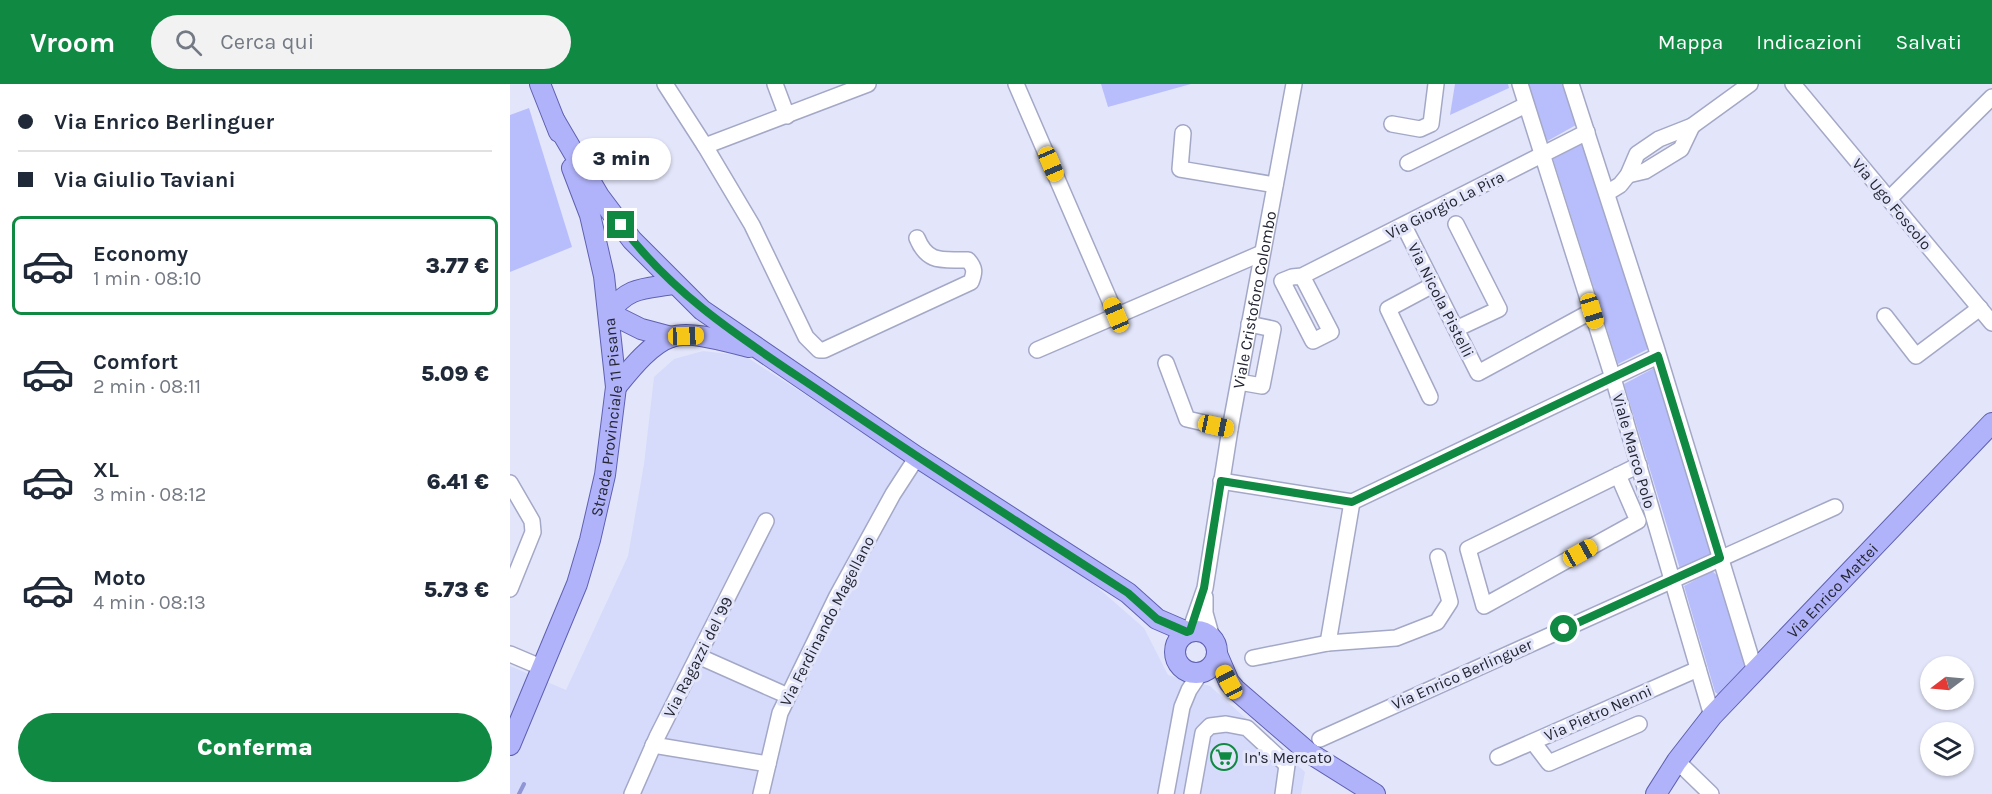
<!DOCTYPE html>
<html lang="it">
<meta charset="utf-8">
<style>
body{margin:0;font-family:Karla,sans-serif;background:#f2f2f3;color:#1f2937;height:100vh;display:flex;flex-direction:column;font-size:22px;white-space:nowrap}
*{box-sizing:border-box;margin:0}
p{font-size:20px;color:#747a83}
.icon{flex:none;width:33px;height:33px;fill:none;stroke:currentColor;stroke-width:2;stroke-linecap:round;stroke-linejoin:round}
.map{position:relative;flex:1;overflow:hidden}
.drawer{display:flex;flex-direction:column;background:#fff;width:510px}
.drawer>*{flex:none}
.top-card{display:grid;align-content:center;height:132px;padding:0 18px;background:#fff}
.needle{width:39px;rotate:254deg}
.tools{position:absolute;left:1410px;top:572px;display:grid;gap:12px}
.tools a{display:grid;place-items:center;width:54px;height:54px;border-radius:50%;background:#fff;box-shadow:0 2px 4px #0004;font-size:30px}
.end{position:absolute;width:27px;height:27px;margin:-14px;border:8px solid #108943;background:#fff;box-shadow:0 0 0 3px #fff}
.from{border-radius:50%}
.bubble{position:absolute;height:42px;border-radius:21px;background:#fff;box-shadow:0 2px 4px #0004;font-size:20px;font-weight:800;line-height:42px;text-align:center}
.car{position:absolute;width:18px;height:36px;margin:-18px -9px;border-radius:8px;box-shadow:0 0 4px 2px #0007;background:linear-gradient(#f5c518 24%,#345 0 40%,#f5c518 0 76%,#345 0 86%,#f5c518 0)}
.top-card b{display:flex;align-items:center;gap:21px;height:57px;font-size:22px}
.top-card b+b{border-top:2px solid #e0e1e3}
.top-card i{width:15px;height:15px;background:#1f2937}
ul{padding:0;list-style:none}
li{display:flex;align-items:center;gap:18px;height:99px;margin:0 12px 9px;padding:0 6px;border:3px solid transparent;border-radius:9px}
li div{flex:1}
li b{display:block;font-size:22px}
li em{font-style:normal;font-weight:800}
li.current{border-color:#108943}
li>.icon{width:54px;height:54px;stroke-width:1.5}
.cta{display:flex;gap:12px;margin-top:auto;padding:12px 18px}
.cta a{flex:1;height:69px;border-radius:36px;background:#108943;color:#fff;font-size:24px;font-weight:800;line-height:69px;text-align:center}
header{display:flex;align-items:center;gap:36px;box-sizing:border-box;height:84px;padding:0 30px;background:#108943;color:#fff}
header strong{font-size:28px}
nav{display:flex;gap:33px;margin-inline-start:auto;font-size:21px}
.search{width:420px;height:54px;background:#f2f2f3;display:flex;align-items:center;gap:15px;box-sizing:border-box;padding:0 21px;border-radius:33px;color:#747a83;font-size:22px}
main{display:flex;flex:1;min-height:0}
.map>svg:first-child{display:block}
.built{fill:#d6dbfb}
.green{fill:#b8befc}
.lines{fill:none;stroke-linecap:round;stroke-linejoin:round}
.stream{stroke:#8f95d5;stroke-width:4}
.minor-casing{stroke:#a4a8c7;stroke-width:18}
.major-casing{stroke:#5e60b1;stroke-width:22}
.minor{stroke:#fff;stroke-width:15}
.major{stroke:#b1b3fa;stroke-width:20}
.route{stroke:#108943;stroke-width:8}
.labels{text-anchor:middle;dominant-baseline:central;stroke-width:6;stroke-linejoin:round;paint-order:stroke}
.street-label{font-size:16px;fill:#242632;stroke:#e3e6fa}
.poi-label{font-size:16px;fill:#242632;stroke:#e3e6fa;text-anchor:start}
</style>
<header>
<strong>Vroom</strong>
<div class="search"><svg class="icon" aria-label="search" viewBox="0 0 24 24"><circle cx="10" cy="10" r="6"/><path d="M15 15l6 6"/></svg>Cerca qui</div>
<nav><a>Mappa</a><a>Indicazioni</a><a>Salvati</a></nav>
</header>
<main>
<section class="drawer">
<div class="top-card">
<b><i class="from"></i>Via Enrico Berlinguer</b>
<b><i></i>Via Giulio Taviani</b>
</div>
<ul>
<li class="current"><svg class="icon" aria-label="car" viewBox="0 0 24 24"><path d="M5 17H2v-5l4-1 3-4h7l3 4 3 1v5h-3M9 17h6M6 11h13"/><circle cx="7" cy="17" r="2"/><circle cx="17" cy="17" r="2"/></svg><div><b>Economy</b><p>1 min · 08:10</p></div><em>3.77 €</em></li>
<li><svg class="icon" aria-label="car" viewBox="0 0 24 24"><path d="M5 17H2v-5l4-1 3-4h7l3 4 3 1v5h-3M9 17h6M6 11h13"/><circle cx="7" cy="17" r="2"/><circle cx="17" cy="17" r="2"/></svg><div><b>Comfort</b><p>2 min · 08:11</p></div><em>5.09 €</em></li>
<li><svg class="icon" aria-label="car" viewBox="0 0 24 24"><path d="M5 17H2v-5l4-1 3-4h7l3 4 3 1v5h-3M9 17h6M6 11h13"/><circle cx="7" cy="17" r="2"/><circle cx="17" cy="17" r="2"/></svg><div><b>XL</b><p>3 min · 08:12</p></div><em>6.41 €</em></li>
<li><svg class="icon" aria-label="car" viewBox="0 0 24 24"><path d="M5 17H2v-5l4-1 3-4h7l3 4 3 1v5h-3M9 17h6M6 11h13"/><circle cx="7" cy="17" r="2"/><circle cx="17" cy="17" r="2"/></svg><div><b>Moto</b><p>4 min · 08:13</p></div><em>5.73 €</em></li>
</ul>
<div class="cta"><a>Conferma</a></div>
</section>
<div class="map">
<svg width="1482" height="710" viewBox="0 0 1482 710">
<rect width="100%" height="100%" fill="#e3e6fa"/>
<path class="built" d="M 193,267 L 235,272 L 563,482 L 634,544 L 658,591 L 700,602 L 795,688 L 791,710 L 0,710 L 0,582 L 56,606 L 118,472 L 134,380 L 144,293 L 164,275 Z"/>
<g class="green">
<path d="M 591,0 L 681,0 L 598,23 Z"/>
<path d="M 945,0 L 998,0 L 999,4 L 940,31 Z"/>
<path d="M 1014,0 L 1052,0 L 1066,41 L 1034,59 Z"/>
<path d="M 19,24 L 62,163 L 0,188 L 0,31 Z"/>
<path d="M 1073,59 L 1140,264 L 1108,280 L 1043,75 Z"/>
<path d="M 1146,283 L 1202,472 L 1170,485 L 1114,300 Z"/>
<path d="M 1202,487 L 1209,493 L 1237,580 L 1236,585 L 1209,611 L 1205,608 L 1174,502 Z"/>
</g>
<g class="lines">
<path class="stream" d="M 9,710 L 14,700"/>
<defs>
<g id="minor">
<path d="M 155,0 L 195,62 L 242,141 L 296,253 L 309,266 L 314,266 L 461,198 C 465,188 465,184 458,176 C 434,175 418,181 407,154"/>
<path d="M 265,0 L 277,32"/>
<path d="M 506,0 L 606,231"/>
<path d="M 1010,0 L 1103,294 L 1202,632"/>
<path d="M 1061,0 L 1146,263 L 1245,587"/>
<path d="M 1283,0 L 1482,239"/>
<path d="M 882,40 L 910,45 L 921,40 L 926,0"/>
<path d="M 673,49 L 670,85 L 765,101"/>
<path d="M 195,62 L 358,0"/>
<path d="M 898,79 L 1016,21"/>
<path d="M 1118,91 L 1135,87 L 1171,65 L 1182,42"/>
<path d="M 1097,109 L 1110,101 L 1118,91 L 1127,70 L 1149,55 L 1182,42 L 1240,0"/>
<path d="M 1379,115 L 1482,13"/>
<path d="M 894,142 L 968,289 L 1082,227"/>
<path d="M 792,192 L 821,248 L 803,257 L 772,197 L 782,193 L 792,192 L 1077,48"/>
<path d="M 1375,232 L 1406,272 L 1470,224"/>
<path d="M 946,245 L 989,225 L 946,140"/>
<path d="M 527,266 L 752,169"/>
<path d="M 656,279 L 677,335 L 720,345"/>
<path d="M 729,298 L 752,302 L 763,245 L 739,240"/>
<path d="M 920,313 L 878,225 L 923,201"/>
<path d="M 1108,391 L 1128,437 L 974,522 L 958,465 L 1129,381"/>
<path d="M 711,397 L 842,418 L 1148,272"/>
<path d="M 0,399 L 22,437 L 23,448 L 0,505"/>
<path d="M 695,513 L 695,529 L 702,554"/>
<path id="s1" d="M 680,547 L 695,504 L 720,345 L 784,0"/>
<path d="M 818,559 L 842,418"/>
<path d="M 0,570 L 33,584"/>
<path d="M 188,572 L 278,612"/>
<path d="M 743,574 L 818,559 L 886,554 L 927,538 L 940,518 L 928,473"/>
<path d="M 810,655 L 1325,423"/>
<path d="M 1023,658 L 1039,679 L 1129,640"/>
<path d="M 143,661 L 258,680"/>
<path d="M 988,673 L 1188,585"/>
<path d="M 1167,677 L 1201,710"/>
<path d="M 122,710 L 147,653 L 256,437"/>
<path d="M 251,710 L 270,629 L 327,512 L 383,410 L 407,373"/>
<path d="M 656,710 L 672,623 L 679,606 L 691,588"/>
<path d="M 682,710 L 693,649 L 700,642 L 716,640 L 737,644 L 777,681 L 773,710"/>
</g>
<g id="major">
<path d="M 30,0 L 49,48"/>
<path d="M 45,37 L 89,112 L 122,156 L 192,226 L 407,373 L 618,509 L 647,535 L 677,548"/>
<path d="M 99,229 C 118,202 135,205 164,200"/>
<path d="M 99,229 L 131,245 L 161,253"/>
<path d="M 106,303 C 120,286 140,260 161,253 C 181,246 218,258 239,263"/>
<circle cx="686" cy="568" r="21"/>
<path d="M 707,570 L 719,598 L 725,605 L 798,668 L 865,710"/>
<path id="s2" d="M 0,661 L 67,500 L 80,456 L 95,391 L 106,303 L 94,192 L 80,131 L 62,84"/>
<path id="s3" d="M 1146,710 L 1167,677 L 1202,632 L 1482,339"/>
</g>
</defs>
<use href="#minor" class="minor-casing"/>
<use href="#major" class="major-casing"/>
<use href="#minor" class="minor"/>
<use href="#major" class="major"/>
</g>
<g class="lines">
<path class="route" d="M 111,141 C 166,216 245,263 320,314 C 419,381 518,445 618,509 L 647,535 L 677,548 L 680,547 L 694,504 L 711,397 L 842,418 L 1148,272 L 1210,474 L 1054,545"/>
</g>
<defs>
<symbol id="supermarket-ring" viewBox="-11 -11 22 22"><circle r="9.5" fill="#e3e6fa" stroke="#108943" stroke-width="1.5"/><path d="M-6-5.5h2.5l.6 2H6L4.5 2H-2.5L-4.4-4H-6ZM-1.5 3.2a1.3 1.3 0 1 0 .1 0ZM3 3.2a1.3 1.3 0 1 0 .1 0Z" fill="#108943"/></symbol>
</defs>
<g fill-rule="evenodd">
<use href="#supermarket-ring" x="699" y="658" width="30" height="30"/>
</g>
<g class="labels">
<g class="street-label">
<text transform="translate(1382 120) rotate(50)">Via Ugo Foscolo</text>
<text transform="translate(935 121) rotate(-27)">Via Giorgio La Pira</text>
<text stroke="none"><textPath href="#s1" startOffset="338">Viale Cristoforo Colombo</textPath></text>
<text transform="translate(931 216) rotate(63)">Via Nicola Pistelli</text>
<text stroke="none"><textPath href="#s2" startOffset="345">Strada Provinciale 11 Pisana</textPath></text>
<text transform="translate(1124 367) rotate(74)">Viale Marco Polo</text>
<text stroke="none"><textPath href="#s3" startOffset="270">Via Enrico Mattei</textPath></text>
<text transform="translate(317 537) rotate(-63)">Via Ferdinando Magellano</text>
<text transform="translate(188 573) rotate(-63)">Via Ragazzi del '99</text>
<text transform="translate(952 590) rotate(-24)">Via Enrico Berlinguer</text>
<text transform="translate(1088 629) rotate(-24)">Via Pietro Nenni</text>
</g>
<g class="poi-label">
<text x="734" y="673">In's Mercato</text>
</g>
</g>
</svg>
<div class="tools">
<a><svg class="needle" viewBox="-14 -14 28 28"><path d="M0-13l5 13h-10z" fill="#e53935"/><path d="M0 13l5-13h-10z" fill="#747a83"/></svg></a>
<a><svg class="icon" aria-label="layers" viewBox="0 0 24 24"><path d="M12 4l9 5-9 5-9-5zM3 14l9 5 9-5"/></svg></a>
</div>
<i class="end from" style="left:1054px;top:545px"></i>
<i class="end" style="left:111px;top:141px"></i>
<div class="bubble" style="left:62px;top:54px;width:99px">3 min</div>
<i class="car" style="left:541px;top:80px;rotate:157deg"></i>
<i class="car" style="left:1082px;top:227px;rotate:163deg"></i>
<i class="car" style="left:606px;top:231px;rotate:337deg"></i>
<i class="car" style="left:176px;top:252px;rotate:88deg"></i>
<i class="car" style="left:706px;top:342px;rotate:102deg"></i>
<i class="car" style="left:1070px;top:469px;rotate:61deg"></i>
<i class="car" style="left:719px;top:598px;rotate:332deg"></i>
</div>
</main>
